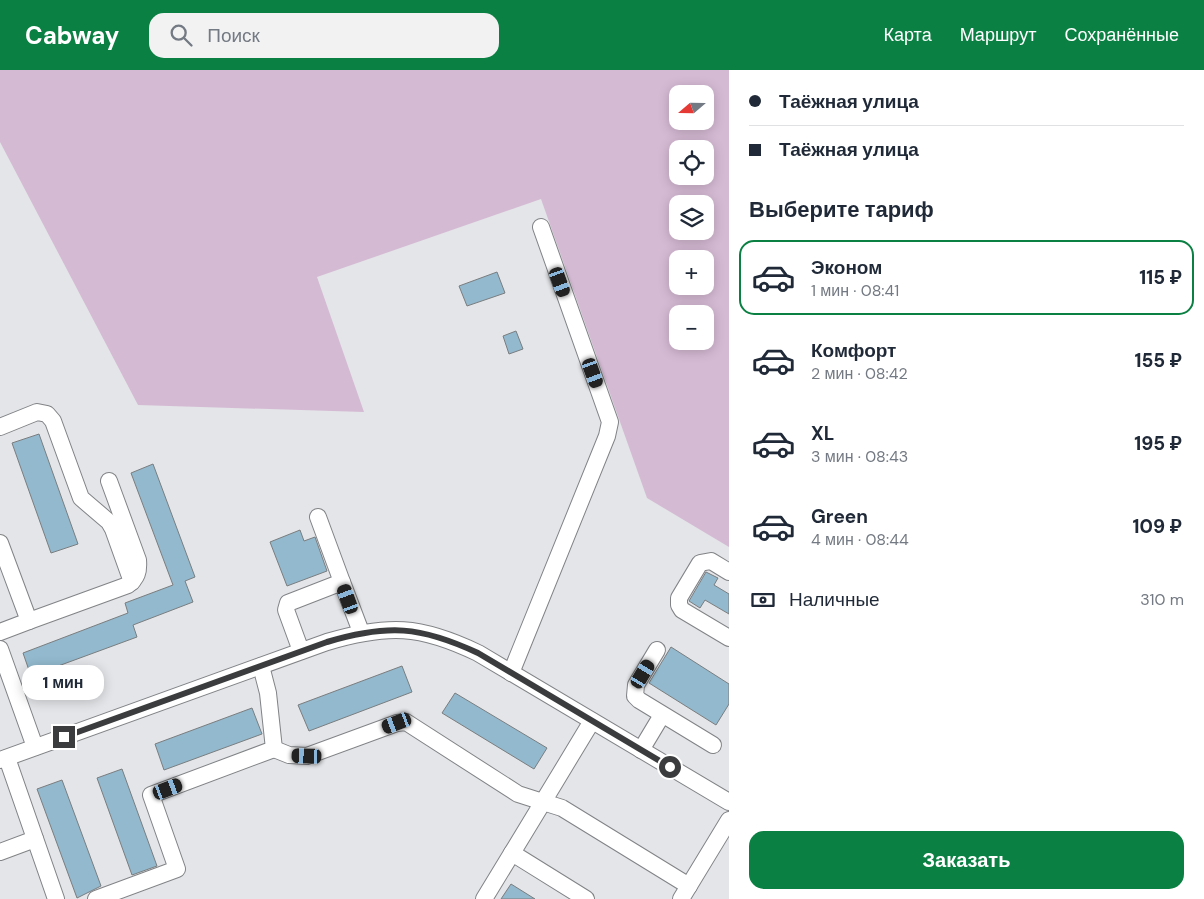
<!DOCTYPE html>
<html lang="ru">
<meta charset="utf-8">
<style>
body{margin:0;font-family:"DM Sans",sans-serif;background:#f2f2f3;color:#1f2937;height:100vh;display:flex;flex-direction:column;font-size:19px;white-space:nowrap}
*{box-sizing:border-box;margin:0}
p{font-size:16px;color:#747a83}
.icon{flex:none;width:28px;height:28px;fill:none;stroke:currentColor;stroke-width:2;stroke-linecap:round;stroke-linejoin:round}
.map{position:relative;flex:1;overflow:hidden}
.side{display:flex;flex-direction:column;background:#fff;width:475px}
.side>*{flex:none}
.hud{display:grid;align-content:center;height:110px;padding:0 20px;background:#fff}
.needle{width:32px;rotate:250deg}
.buttons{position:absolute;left:669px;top:15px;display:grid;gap:10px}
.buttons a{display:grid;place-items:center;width:45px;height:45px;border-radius:10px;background:#fff;box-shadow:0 2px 12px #0003;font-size:25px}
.end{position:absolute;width:22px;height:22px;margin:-11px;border:6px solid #3b3c3d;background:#fff;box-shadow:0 0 0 2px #fff}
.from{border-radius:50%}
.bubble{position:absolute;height:35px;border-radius:15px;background:#fff;box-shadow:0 2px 12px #0003;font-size:16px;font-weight:800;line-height:35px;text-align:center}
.car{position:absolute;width:15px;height:30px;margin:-15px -8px;border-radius:6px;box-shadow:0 0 4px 1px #0007;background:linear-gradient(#222 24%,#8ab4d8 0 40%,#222 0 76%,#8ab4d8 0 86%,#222 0)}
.hud b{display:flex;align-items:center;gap:18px;height:48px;font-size:19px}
.hud b+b{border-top:1px solid #e0e1e3}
.hud i{width:12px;height:12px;background:#1f2937}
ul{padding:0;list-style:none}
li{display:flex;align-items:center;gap:15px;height:75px;margin:0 10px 8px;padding:0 10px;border:2px solid transparent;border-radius:15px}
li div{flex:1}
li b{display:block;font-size:19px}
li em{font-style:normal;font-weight:800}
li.on{border-color:#0b8043}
li>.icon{width:45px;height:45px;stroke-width:1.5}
h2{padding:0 20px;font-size:22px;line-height:60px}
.pay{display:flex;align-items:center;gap:12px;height:55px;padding:0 20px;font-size:19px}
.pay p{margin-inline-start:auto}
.cta{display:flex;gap:10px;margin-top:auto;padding:10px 20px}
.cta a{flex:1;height:58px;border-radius:15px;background:#0b8043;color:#fff;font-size:20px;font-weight:800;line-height:58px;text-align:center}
header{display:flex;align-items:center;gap:30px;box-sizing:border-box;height:70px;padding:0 25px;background:#0b8043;color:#fff}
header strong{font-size:24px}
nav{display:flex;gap:28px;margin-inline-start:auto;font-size:18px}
.search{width:350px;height:45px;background:#f2f2f3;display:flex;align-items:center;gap:12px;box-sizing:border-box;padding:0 18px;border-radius:15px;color:#747a83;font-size:19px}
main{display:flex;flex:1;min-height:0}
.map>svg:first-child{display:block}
.green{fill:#d5bad4;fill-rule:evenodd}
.building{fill:#92b9ce;stroke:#7a7d7f}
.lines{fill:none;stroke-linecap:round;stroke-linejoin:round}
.minor-casing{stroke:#818386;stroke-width:18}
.minor{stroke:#fff;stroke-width:16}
.route{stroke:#3b3c3d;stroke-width:6}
</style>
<header>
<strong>Cabway</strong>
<div class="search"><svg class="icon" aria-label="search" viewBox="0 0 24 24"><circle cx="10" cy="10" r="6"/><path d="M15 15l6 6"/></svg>Поиск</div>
<nav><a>Карта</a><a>Маршрут</a><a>Сохранённые</a></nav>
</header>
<main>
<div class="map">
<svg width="729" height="829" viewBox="0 0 729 829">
<rect width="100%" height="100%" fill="#e3e5e8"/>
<path class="green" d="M 0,0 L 729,0 L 729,477 L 647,428 L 541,129 L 317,207 L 364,342 L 138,335 L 0,72 ZM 678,24 L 705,24 L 705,51 L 678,51 ZM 678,79 L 705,79 L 705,106 L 678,106 ZM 678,134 L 705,134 L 705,161 L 678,161 ZM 678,189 L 705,189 L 705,216 L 678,216 ZM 678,244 L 705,244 L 705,271 L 678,271 Z"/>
<g class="building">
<path d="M 497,202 L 505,223 L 467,236 L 459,216 Z"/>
<path d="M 516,261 L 523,279 L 509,284 L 503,266 Z"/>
<path d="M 39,364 L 78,474 L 51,483 L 12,373 Z"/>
<path d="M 153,394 L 195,507 L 185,511 L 193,532 L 133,555 L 137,567 L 31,606 L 23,583 L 128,543 L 125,533 L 173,515 L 131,403 Z"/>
<path d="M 300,460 L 304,471 L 315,467 L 327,501 L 287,516 L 270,472 Z"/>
<path d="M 706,502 L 718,508 L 714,515 L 729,524 L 729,544 L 705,530 L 700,538 L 689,531 Z"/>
<path d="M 671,577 L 729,614 L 729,634 L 716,655 L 649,613 Z"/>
<path d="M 402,596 L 412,622 L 309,661 L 298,635 Z"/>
<path d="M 455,623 L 547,678 L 534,699 L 442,643 Z"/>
<path d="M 252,638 L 262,664 L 164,700 L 155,674 Z"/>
<path d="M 122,699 L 157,796 L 132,805 L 97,708 Z"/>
<path d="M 62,710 L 101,816 L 77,828 L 37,719 Z"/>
<path d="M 511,814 L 535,829 L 501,829 Z"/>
</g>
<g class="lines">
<defs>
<g id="minor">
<path d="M 0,357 L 37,342 L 47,344 L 53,351 L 81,428 L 109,452 L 113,459 L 132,512"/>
<path d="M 318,447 L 342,512"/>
<path d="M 0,473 L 29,551 L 0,562"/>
<path d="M 729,502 L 711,491 L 700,493 L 679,528 L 679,535 L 682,540 L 729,568"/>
<path d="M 29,551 L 128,515 C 137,508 139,502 138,490 L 109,411"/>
<path d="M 0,579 L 35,677"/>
<path d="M 657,580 L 636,615 L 635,626 L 639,630 L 713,675"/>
<path d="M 301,581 L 286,540 L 288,533 L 342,512 L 361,562"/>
<path d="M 511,603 L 607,366 L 610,352 L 541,157"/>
<path d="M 592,651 L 543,732 L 562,738 L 689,816"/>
<path d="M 274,679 L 289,685 L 307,686 L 397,653 L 406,652 L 518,724 L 543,732 L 512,783 L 586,829"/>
<path d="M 641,680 L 662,645"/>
<path d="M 7,688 L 56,829"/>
<path d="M 0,690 L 327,572 C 388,554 420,555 478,583 L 729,732"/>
<path d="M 0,782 L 35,769"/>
<path d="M 96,829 L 177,799 L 151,725 L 274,679 L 268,623 L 261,596"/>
<path d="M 484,829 L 512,783"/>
<path d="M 681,829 L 729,750"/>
</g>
</defs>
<use href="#minor" class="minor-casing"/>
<use href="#minor" class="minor"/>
</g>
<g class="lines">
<path class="route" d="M 64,667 L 327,572 C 388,554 420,556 478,583 L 670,697"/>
</g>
</svg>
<div class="buttons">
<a><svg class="needle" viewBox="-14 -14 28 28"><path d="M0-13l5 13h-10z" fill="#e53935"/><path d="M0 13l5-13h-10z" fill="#747a83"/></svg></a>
<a><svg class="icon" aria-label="locate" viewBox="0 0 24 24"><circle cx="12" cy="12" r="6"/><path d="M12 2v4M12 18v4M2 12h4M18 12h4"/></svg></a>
<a><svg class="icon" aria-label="layers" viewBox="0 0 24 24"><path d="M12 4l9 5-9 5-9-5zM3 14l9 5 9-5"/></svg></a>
<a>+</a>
<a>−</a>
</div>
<i class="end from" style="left:670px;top:697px"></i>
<i class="end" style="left:64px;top:667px"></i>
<div class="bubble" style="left:22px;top:595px;width:82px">1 мин</div>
<i class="car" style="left:560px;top:212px;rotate:160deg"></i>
<i class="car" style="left:593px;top:303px;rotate:160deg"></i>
<i class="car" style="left:348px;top:529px;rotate:340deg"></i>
<i class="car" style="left:643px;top:604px;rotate:31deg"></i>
<i class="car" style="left:397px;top:653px;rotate:249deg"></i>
<i class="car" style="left:307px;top:686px;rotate:272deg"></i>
<i class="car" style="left:168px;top:719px;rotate:69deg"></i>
</div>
<section class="side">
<div class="hud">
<b><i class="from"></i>Таёжная улица</b>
<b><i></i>Таёжная улица</b>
</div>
<h2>Выберите тариф</h2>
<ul>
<li class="on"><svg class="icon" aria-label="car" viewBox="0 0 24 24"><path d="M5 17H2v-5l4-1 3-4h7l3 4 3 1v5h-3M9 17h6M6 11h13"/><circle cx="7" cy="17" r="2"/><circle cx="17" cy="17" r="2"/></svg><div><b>Эконом</b><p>1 мин · 08:41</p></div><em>115 ₽</em></li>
<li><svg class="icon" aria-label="car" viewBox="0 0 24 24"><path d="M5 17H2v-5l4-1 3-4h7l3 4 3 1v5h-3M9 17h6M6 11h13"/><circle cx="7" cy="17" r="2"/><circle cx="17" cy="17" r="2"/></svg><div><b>Комфорт</b><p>2 мин · 08:42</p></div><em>155 ₽</em></li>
<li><svg class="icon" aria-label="car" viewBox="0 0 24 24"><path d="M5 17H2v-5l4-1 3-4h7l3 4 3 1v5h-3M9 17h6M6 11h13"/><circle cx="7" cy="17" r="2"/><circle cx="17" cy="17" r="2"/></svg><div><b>XL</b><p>3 мин · 08:43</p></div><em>195 ₽</em></li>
<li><svg class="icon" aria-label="car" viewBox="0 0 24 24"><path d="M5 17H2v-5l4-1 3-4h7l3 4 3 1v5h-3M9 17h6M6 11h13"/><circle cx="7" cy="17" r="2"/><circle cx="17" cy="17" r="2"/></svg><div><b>Green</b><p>4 мин · 08:44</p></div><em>109 ₽</em></li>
</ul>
<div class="pay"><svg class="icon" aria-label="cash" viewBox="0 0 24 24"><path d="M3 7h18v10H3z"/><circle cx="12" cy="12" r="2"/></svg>Наличные<p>310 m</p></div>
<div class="cta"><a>Заказать</a></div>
</section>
</main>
